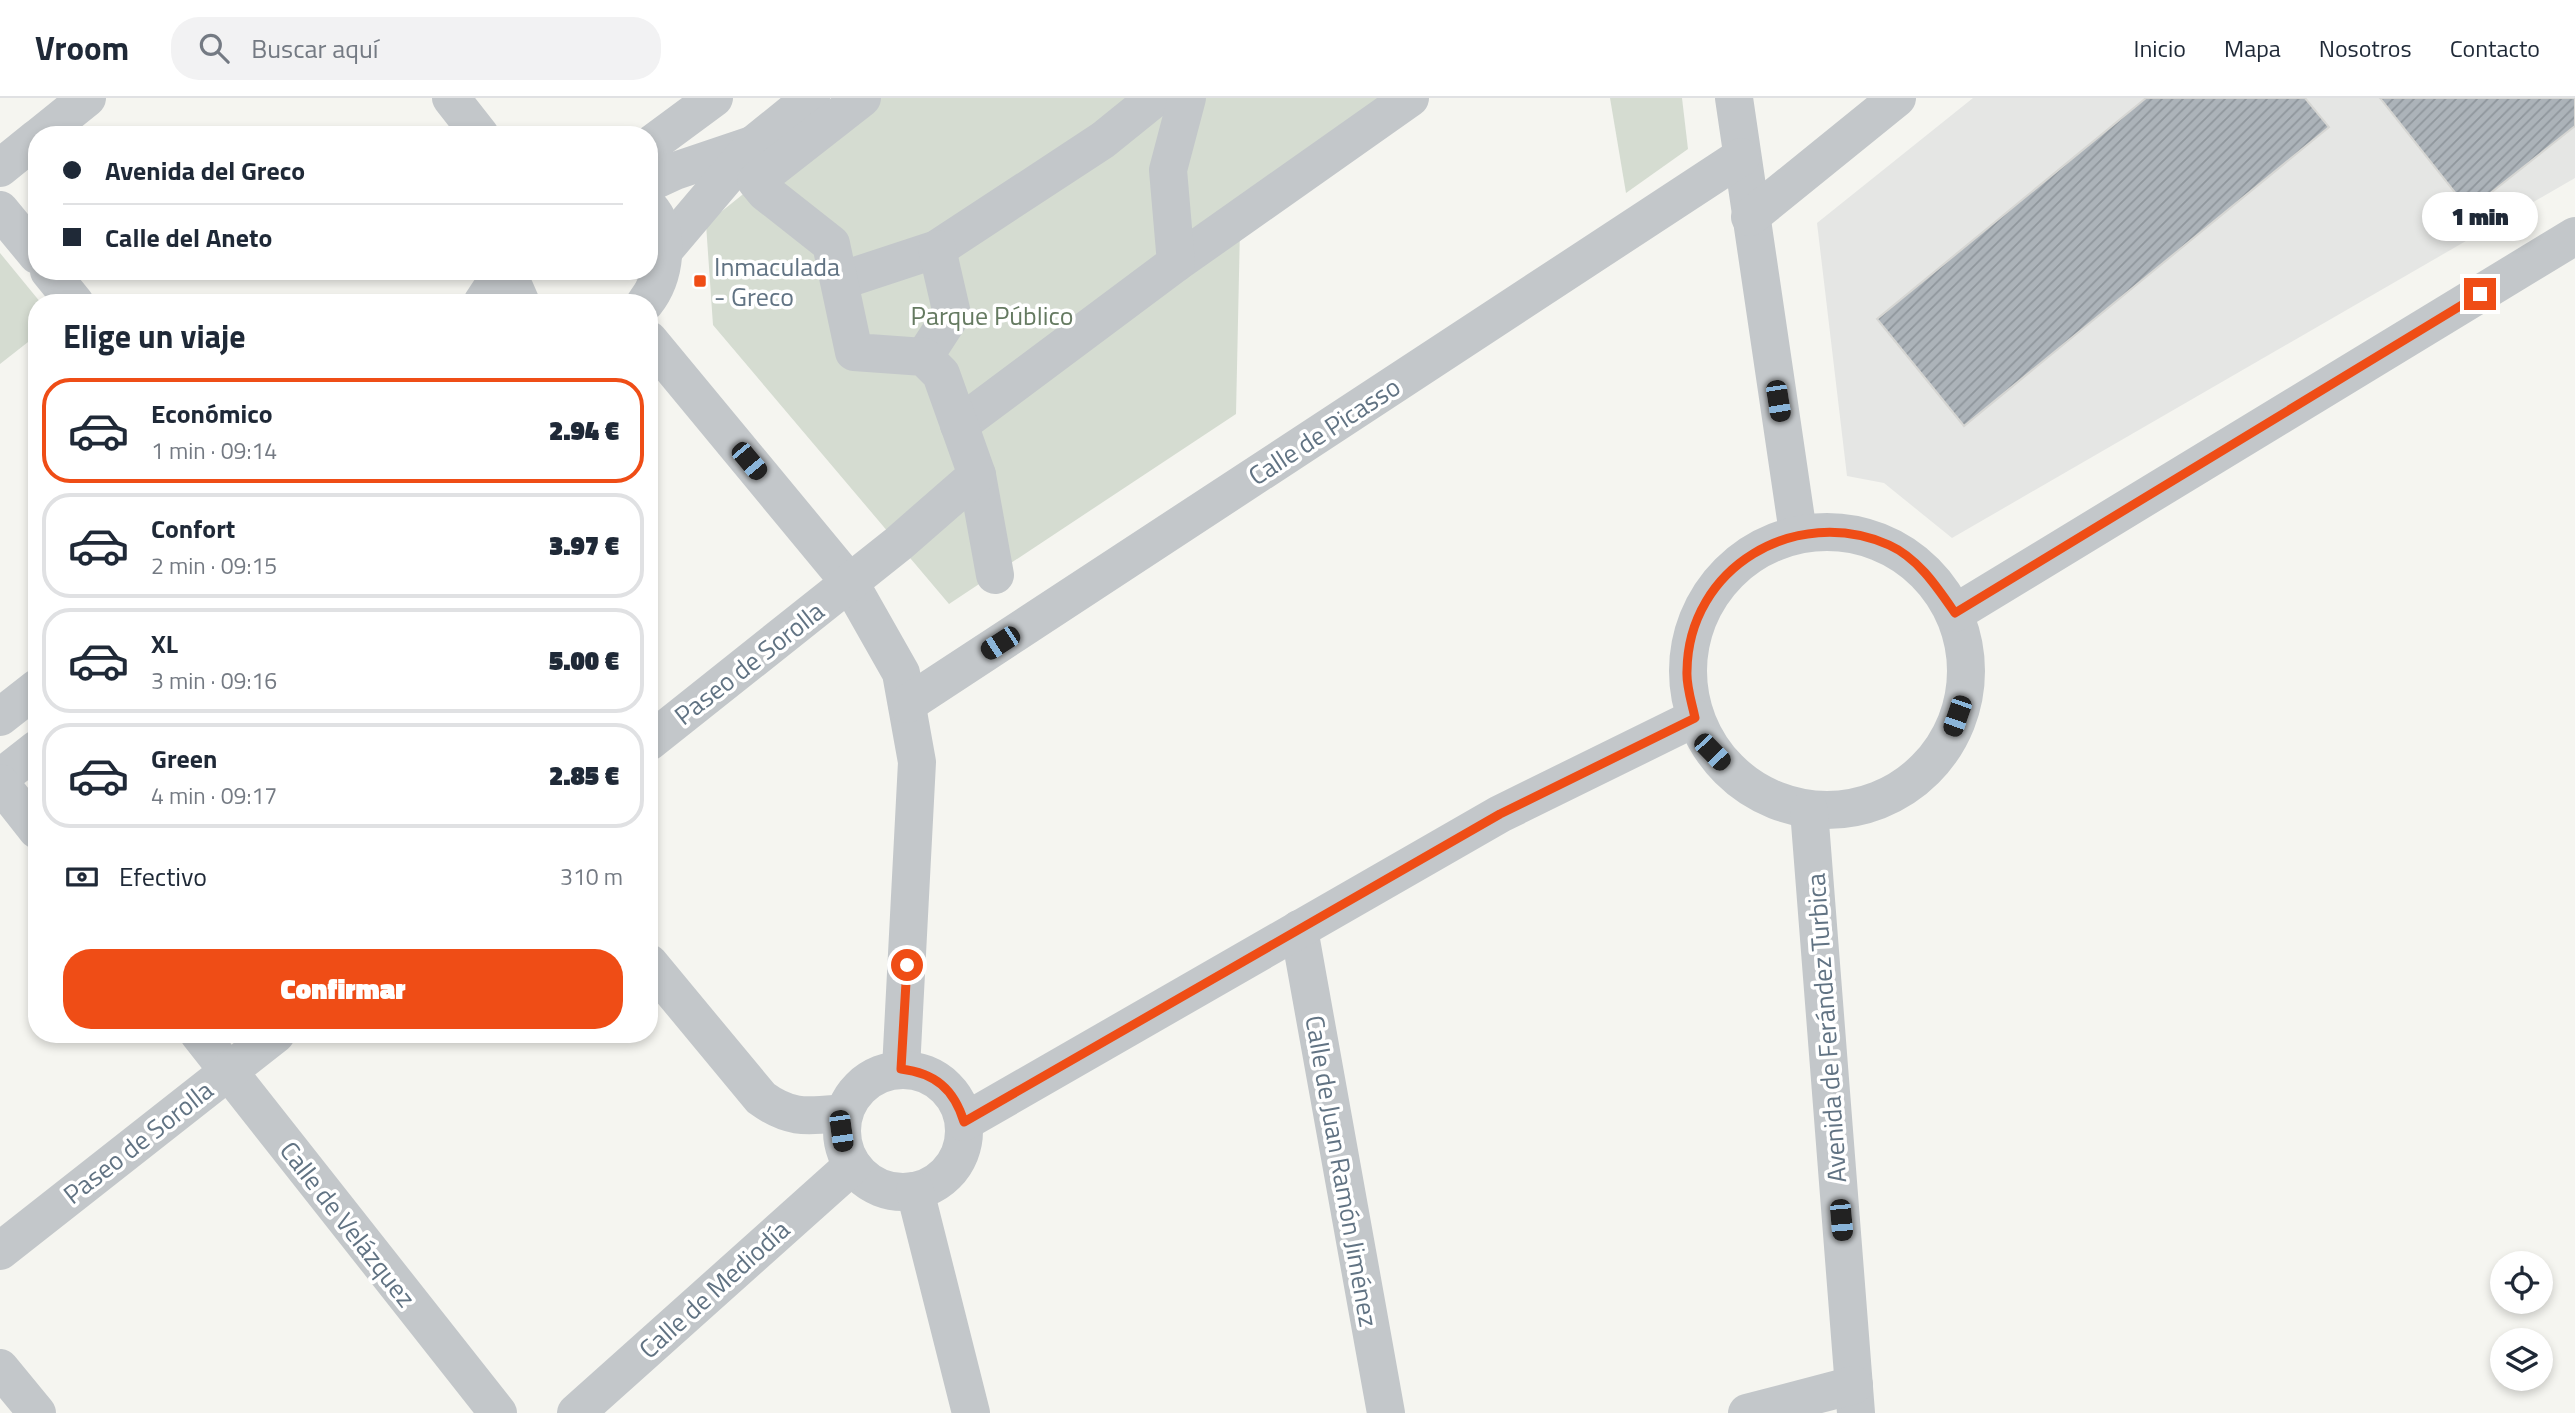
<!DOCTYPE html>
<html lang="es">
<meta charset="utf-8">
<style>
body{margin:0;font-family:"Titillium Web",sans-serif;background:#f2f2f3;color:#1f2937;height:100vh;display:flex;flex-direction:column;font-size:26px;white-space:nowrap}
*{box-sizing:border-box;margin:0}
p{font-size:23px;color:#747a83}
.icon{flex:none;width:38px;height:38px;fill:none;stroke:currentColor;stroke-width:2;stroke-linecap:round;stroke-linejoin:round}
.map{position:relative;flex:1;overflow:hidden}
.drawer{position:absolute;left:28px;top:196px;width:630px;height:749px;display:flex;flex-direction:column;background:#fff;border-radius:28px;box-shadow:0 4px 10px #0003}
.drawer>*{flex:none}
.guide{position:absolute;left:28px;top:28px;width:630px;height:154px;border-radius:28px;box-shadow:0 4px 10px #0003;display:grid;align-content:center;height:154px;padding:0 35px;background:#fff}
.buttons{position:absolute;left:2490px;top:1153px;display:grid;gap:14px}
.buttons a{display:grid;place-items:center;width:63px;height:63px;border-radius:50%;background:#fff;box-shadow:0 4px 10px #0003;font-size:35px}
.end{position:absolute;width:32px;height:32px;margin:-16px;border:9px solid #ef4d16;background:#fff;box-shadow:0 0 0 4px #fff}
.from{border-radius:50%}
.bubble{position:absolute;height:49px;border-radius:24px;background:#fff;box-shadow:0 4px 10px #0003;font-size:23px;font-weight:800;line-height:49px;text-align:center}
.car{position:absolute;width:21px;height:42px;margin:-21px -10px;border-radius:9px;box-shadow:0 0 5px 2px #0007;background:linear-gradient(#222 24%,#8ab4d8 0 40%,#222 0 76%,#8ab4d8 0 86%,#222 0)}
.guide b{display:flex;align-items:center;gap:24px;height:66px;font-size:26px}
.guide b+b{border-top:2px solid #e0e1e3}
.guide i{width:18px;height:18px;background:#1f2937}
ul{padding:0;list-style:none}
li{display:flex;align-items:center;gap:21px;height:105px;margin:0 14px 10px;padding:0 21px;border:4px solid #e0e1e3;border-radius:28px}
li div{flex:1}
li b{display:block;font-size:26px}
li em{font-style:normal;font-weight:800}
li.current{border-color:#ef4d16}
li>.icon{width:63px;height:63px;stroke-width:1.5}
h2{padding:0 35px;font-size:32px;line-height:84px}
.pay{display:flex;align-items:center;gap:18px;height:77px;padding:0 35px;font-size:26px}
.pay p{margin-inline-start:auto}
.button{display:flex;gap:14px;margin-top:auto;padding:14px 35px}
.button a{flex:1;height:80px;border-radius:28px;background:#ef4d16;color:#fff;font-size:28px;font-weight:800;line-height:80px;text-align:center}
header{display:flex;align-items:center;gap:42px;box-sizing:border-box;height:98px;padding:0 35px;background:#fff;border-bottom:2px solid #e0e1e3}
header strong{font-size:33px}
nav{display:flex;gap:38px;margin-inline-start:auto;font-size:24px}
.search{width:490px;height:63px;background:#f2f2f3;display:flex;align-items:center;gap:18px;box-sizing:border-box;padding:0 24px;border-radius:28px;color:#747a83;font-size:26px}
.map>svg:first-child{display:block}
.built{fill:#e5e6e4}
.green{fill:#d5dcd1}
.building{fill:url(#building-hatch);stroke:#d6d6d3;stroke-width:2}
.lines{fill:none;stroke-linecap:round;stroke-linejoin:round}
.minor{stroke:#c3c7ca;stroke-width:38}
.route{stroke:#ef4d16;stroke-width:9}
.poi-dot{fill:#ef4d16;stroke:#fff;stroke-width:2.5}
.labels{text-anchor:middle;dominant-baseline:central;stroke-width:7;stroke-linejoin:round;paint-order:stroke}
.poi-label{font-size:26px;fill:#617383;stroke:#fff;text-anchor:start}
.park-label{font-size:26px;fill:#657a61;stroke:#fff}
.street-label{font-size:26px;fill:#617383;stroke:#fff}
</style>
<header>
<strong>Vroom</strong>
<div class="search"><svg class="icon" aria-label="search" viewBox="0 0 24 24"><circle cx="10" cy="10" r="6"/><path d="M15 15l6 6"/></svg>Buscar aquí</div>
<nav><a>Inicio</a><a>Mapa</a><a>Nosotros</a><a>Contacto</a></nav>
</header>
<div class="map">
<svg width="2575" height="1315" viewBox="0 0 2575 1315">
<defs>
<pattern id="building-hatch" width="6" height="6" patternUnits="userSpaceOnUse" patternTransform="scale(1.75)"><rect width="6" height="6" fill="#acb3b9"/><path d="M-1 1l2-2M0 6l6-6M5 7l2-2" fill="none" stroke="#8f969c"/></pattern>
</defs>
<rect width="100%" height="100%" fill="#f5f5f0"/>
<path class="built" d="M 1973,0 L 2575,0 L 2575,80 L 1952,440 L 1884,385 L 1847,378 L 1817,125 Z"/>
<g class="green">
<path d="M 862,0 L 1416,0 L 1240,130 L 1236,316 L 949,506 L 713,227 L 706,126 Z"/>
<path d="M 1610,0 L 1682,0 L 1688,51 L 1626,95 Z"/>
<path d="M 0,155 L 41,205 L 37,205 L 37,237 L 0,266 Z"/>
</g>
<g class="building">
<path d="M 2146,0 L 2305,0 L 2329,29 L 1964,328 L 1877,221 Z"/>
<path d="M 2380,0 L 2575,0 L 2575,28 L 2469,112 Z"/>
</g>
<g class="lines">
<g class="minor">
<path d="M 451,0 L 480,37"/>
<path d="M 1734,0 L 1798,435"/>
<path d="M 41,37 L 87,0"/>
<path d="M 649,48 L 714,0"/>
<path d="M 0,70 L 37,40"/>
<path d="M 649,85 L 675,73 L 752,47"/>
<path d="M 0,112 L 37,157"/>
<path d="M 1750,119 L 1897,0"/>
<path d="M 665,151 L 754,46 L 811,0"/>
<path d="M 1176,165 L 1410,0"/>
<path d="M 49,173 L 75,205"/>
<path d="M 507,173 L 521,205"/>
<path d="M 840,183 L 937,151 L 1103,42 L 1155,0"/>
<path d="M 482,205 L 503,173"/>
<path d="M 645,205 C 665,180 672,135 649,109"/>
<path d="M 649,242 L 850,485 L 901,575 L 917,664 L 901,971"/>
<path d="M 924,259 L 952,216 L 937,151"/>
<path d="M 959,327 L 1176,165 L 1168,72 L 1187,0"/>
<path d="M 977,377 L 995,477"/>
<circle cx="1827" cy="573" r="139"/>
<path d="M 1955,515 L 2575,138"/>
<path d="M 907,606 L 1741,59"/>
<path d="M 0,619 L 37,590"/>
<path d="M 649,644 L 898,446 L 977,377 L 941,276 L 924,259 L 854,254 L 831,146 L 765,94 L 756,83 L 862,0"/>
<path d="M 0,680 L 37,651"/>
<path d="M 0,685 L 37,732"/>
<path d="M 1809,712 L 1856,1315"/>
<path d="M 1299,831 L 1386,1315"/>
<path d="M 649,865 L 761,1000 C 791,1022 808,1018 844,1015"/>
<path d="M 199,936 L 498,1315"/>
<circle cx="903" cy="1033" r="61"/>
<path d="M 964,1024 L 1500,716 L 1695,620"/>
<path d="M 915,1093 L 971,1315"/>
<path d="M 0,1153 L 276,936"/>
<path d="M 0,1270 L 37,1315"/>
<path d="M 576,1315 L 852,1068"/>
<path d="M 1747,1315 L 1854,1287"/>
</g>
</g>
<g class="lines">
<path class="route" d="M 907,867 L 901,971 C 935,975 954,991 964,1024 L 1500,716 L 1695,620 C 1692,605 1686,588 1687,573 C 1688,469 1796,406 1889,447 C 1918,460 1937,489 1955,515 L 2480,196"/>
</g>
<rect class="poi-dot" x="693" y="176" width="14" height="14" rx="3.5"/>
<g class="labels">
<g class="poi-label">
<text x="714" y="168">Inmaculada<tspan x="714" dy="30">- Greco</tspan></text>
</g>
<g class="park-label">
<text x="992" y="217">Parque Público</text>
</g>
<g class="street-label">
<text transform="translate(1324 333) rotate(-33)">Calle de Picasso</text>
<text transform="translate(749 565) rotate(-38)">Paseo de Sorolla</text>
<text transform="translate(1826 930) rotate(-94)">Avenida de Ferández Turbica</text>
<text transform="translate(138 1044) rotate(-38)">Paseo de Sorolla</text>
<text transform="translate(1342 1073) rotate(80)">Calle de Juan Ramón Jiménez</text>
<text transform="translate(348 1126) rotate(52)">Calle de Velázquez</text>
<text transform="translate(714 1191) rotate(-42)">Calle de Mediodía</text>
</g>
</g>
</svg>
<div class="buttons">
<a><svg class="icon" aria-label="locate" viewBox="0 0 24 24"><circle cx="12" cy="12" r="6"/><path d="M12 2v4M12 18v4M2 12h4M18 12h4"/></svg></a>
<a><svg class="icon" aria-label="layers" viewBox="0 0 24 24"><path d="M12 4l9 5-9 5-9-5zM3 14l9 5 9-5"/></svg></a>
</div>
<i class="end from" style="left:907px;top:867px"></i>
<i class="end" style="left:2480px;top:196px"></i>
<div class="bubble" style="left:2422px;top:94px;width:116px">1 min</div>
<i class="car" style="left:1778px;top:303px;rotate:171deg"></i>
<i class="car" style="left:749px;top:363px;rotate:140deg"></i>
<i class="car" style="left:1000px;top:545px;rotate:237deg"></i>
<i class="car" style="left:1957px;top:618px;rotate:199deg"></i>
<i class="car" style="left:1712px;top:654px;rotate:136deg"></i>
<i class="car" style="left:841px;top:1033px;rotate:172deg"></i>
<i class="car" style="left:1841px;top:1122px;rotate:175deg"></i>
<div class="guide">
<b><i class="from"></i>Avenida del Greco</b>
<b><i></i>Calle del Aneto</b>
</div>
<section class="drawer">
<h2>Elige un viaje</h2>
<ul>
<li class="current"><svg class="icon" aria-label="car" viewBox="0 0 24 24"><path d="M5 17H2v-5l4-1 3-4h7l3 4 3 1v5h-3M9 17h6M6 11h13"/><circle cx="7" cy="17" r="2"/><circle cx="17" cy="17" r="2"/></svg><div><b>Económico</b><p>1 min · 09:14</p></div><em>2.94 €</em></li>
<li><svg class="icon" aria-label="car" viewBox="0 0 24 24"><path d="M5 17H2v-5l4-1 3-4h7l3 4 3 1v5h-3M9 17h6M6 11h13"/><circle cx="7" cy="17" r="2"/><circle cx="17" cy="17" r="2"/></svg><div><b>Confort</b><p>2 min · 09:15</p></div><em>3.97 €</em></li>
<li><svg class="icon" aria-label="car" viewBox="0 0 24 24"><path d="M5 17H2v-5l4-1 3-4h7l3 4 3 1v5h-3M9 17h6M6 11h13"/><circle cx="7" cy="17" r="2"/><circle cx="17" cy="17" r="2"/></svg><div><b>XL</b><p>3 min · 09:16</p></div><em>5.00 €</em></li>
<li><svg class="icon" aria-label="car" viewBox="0 0 24 24"><path d="M5 17H2v-5l4-1 3-4h7l3 4 3 1v5h-3M9 17h6M6 11h13"/><circle cx="7" cy="17" r="2"/><circle cx="17" cy="17" r="2"/></svg><div><b>Green</b><p>4 min · 09:17</p></div><em>2.85 €</em></li>
</ul>
<div class="pay"><svg class="icon" aria-label="cash" viewBox="0 0 24 24"><path d="M3 7h18v10H3z"/><circle cx="12" cy="12" r="2"/></svg>Efectivo<p>310 m</p></div>
<div class="button"><a>Confirmar</a></div>
</section>
</div>
